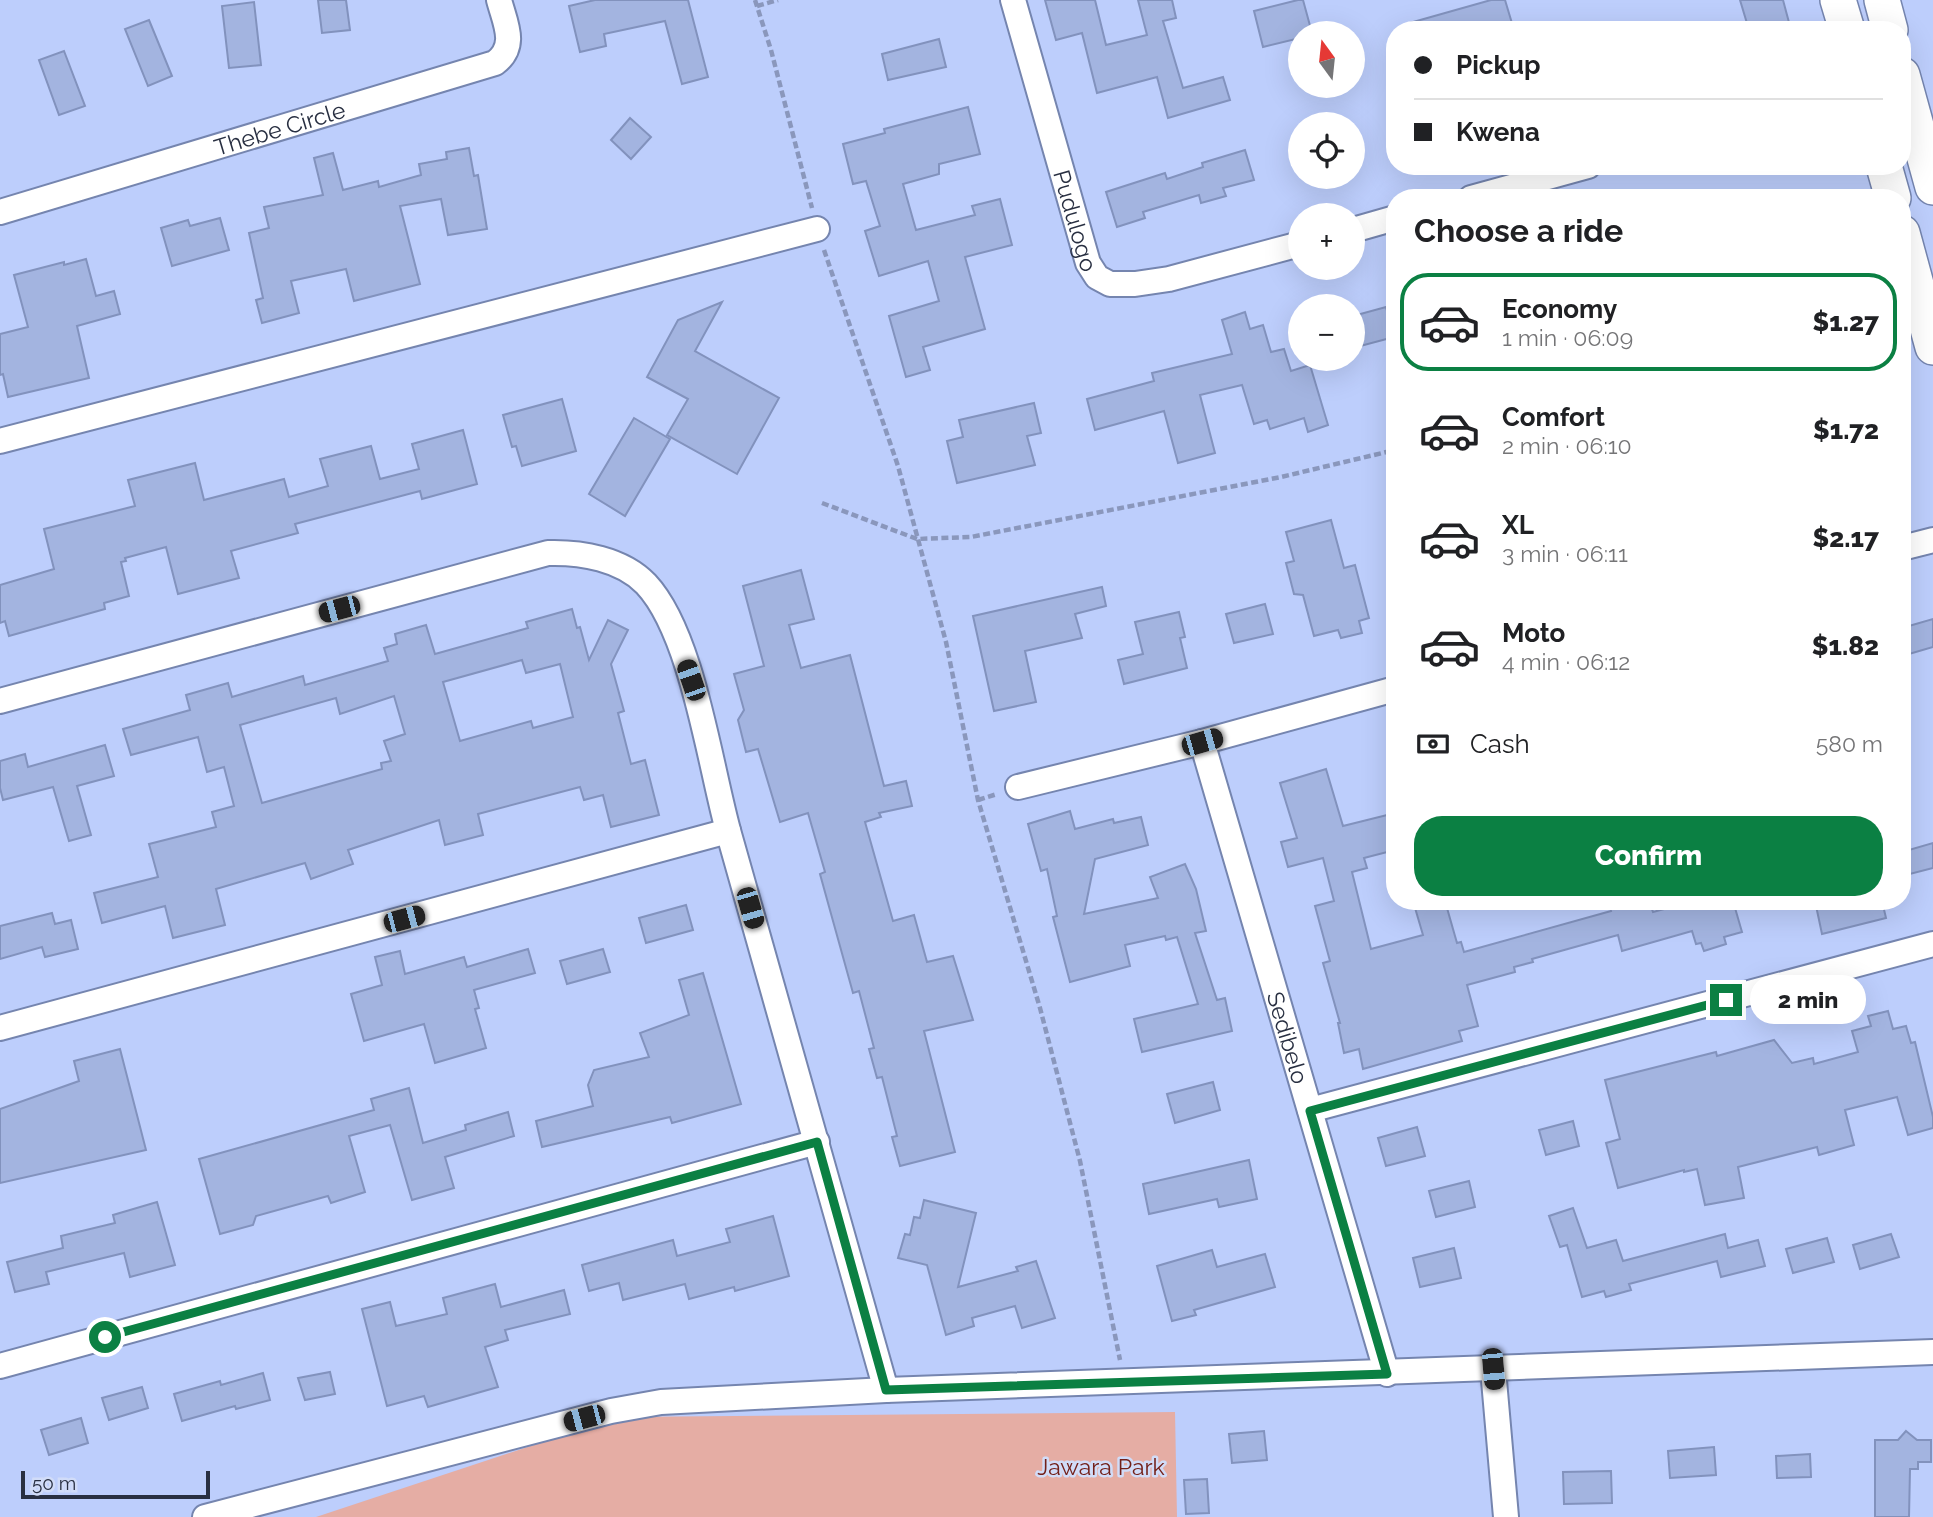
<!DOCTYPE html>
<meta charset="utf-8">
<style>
body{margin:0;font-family:Raleway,sans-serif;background:#f2f2f2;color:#202124;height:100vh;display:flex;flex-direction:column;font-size:26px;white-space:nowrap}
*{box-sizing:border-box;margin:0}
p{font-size:23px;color:#757577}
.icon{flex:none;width:38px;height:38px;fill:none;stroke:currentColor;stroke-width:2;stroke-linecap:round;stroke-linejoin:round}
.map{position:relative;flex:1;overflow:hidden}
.sheet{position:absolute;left:1386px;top:189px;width:525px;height:721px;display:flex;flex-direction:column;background:#fff;border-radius:28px;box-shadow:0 7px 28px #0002}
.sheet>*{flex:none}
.guide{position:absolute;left:1386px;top:21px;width:525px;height:154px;border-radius:28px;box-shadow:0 7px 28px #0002;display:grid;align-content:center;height:154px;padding:0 28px;background:#fff}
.needle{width:46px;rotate:345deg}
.fabs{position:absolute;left:1288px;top:21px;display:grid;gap:14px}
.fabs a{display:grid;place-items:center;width:77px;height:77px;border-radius:50%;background:#fff;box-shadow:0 7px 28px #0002;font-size:35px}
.scale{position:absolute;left:21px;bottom:18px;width:189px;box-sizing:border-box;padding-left:7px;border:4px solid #282f41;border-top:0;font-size:19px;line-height:24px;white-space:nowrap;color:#282f41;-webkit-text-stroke:5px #d1dcf8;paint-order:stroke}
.end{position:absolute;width:32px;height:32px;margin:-16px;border:9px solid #0b8043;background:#fff;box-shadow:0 0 0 4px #fff}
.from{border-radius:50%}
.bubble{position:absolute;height:49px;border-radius:24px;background:#fff;box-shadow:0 7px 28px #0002;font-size:23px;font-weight:800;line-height:49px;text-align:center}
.car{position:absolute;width:21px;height:42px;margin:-21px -10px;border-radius:9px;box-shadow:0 0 5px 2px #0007;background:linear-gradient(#222 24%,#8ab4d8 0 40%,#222 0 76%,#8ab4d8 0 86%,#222 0)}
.guide b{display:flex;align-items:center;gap:24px;height:66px;font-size:26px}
.guide b+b{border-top:2px solid #e0e0e0}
.guide i{width:18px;height:18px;background:#202124}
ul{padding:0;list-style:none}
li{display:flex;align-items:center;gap:21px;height:98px;margin:0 14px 10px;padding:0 14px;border:4px solid transparent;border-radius:28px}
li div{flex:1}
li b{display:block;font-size:26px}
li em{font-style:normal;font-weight:800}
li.on{border-color:#0b8043}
li>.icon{width:63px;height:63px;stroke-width:1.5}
h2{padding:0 28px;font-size:32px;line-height:84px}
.pay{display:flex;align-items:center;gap:18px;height:77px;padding:0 28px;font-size:26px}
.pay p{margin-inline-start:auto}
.button{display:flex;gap:14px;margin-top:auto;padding:14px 28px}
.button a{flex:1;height:80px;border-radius:28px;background:#0b8043;color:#fff;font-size:28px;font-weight:800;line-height:80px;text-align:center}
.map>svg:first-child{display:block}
.green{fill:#e5ada4}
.building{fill:#a3b4e0;stroke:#8292bd;stroke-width:2;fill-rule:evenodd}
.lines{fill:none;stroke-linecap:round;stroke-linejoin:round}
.minor-casing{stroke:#7585af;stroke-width:28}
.secondary-casing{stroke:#7585af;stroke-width:38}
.path{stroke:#8a97bc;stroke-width:4.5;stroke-dasharray:7 3.5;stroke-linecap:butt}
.minor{stroke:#fff;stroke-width:24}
.secondary{stroke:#fff;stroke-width:35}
.route{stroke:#0b8043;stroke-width:9}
.labels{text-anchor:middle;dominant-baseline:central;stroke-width:5;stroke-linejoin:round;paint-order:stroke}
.street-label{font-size:23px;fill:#282f41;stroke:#d1dcf8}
.park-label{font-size:23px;fill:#732019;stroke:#d1dcf8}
</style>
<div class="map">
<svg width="1933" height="1517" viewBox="0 0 1933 1517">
<rect width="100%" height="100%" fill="#bdcefc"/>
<path class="green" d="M 1175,1412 L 1177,1517 L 316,1517 L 618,1417 Z"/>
<g class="building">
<path d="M 318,0 L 346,0 L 350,30 L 322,33 Z"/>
<path d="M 595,0 L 688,0 L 708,77 L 682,84 L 665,21 L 604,34 L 606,46 L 580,52 L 569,6 Z"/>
<path d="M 1045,0 L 1095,0 L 1106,45 L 1147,35 L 1138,0 L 1172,0 L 1176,18 L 1163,21 L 1183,88 L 1223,77 L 1230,100 L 1168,118 L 1157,77 L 1097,93 L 1082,33 L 1056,40 Z"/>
<path d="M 1298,0 L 1303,0 L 1312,33 L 1300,33 L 1300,38 L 1263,47 L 1254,11 Z"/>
<path d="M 1491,0 L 1505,0 L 1514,30 L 1407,30 L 1406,24 Z"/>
<path d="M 1740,0 L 1783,0 L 1791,30 L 1749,30 Z"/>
<path d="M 254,2 L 261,65 L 229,68 L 222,6 Z"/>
<path d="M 149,20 L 172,76 L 148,86 L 125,29 Z"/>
<path d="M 939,39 L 946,67 L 888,80 L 882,54 Z"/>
<path d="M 64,51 L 85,106 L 59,115 L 39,60 Z"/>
<path d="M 968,107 L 980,154 L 939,164 L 939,174 L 903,184 L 916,230 L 975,215 L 972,206 L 1000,199 L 1012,245 L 965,257 L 985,329 L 923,347 L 930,370 L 906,377 L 889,316 L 939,301 L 928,261 L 879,276 L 865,231 L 880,226 L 866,181 L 853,184 L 843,144 L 885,133 L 884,129 Z"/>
<path d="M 630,118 L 651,137 L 631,159 L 611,140 Z"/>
<path d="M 469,148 L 474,176 L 478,175 L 487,229 L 448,235 L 441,199 L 400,206 L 420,284 L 354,301 L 346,269 L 291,281 L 299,313 L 262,323 L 256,300 L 263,298 L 249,233 L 269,228 L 264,207 L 323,195 L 314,158 L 333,153 L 343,190 L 378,181 L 379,187 L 421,175 L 419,164 L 447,159 L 446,152 Z"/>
<path d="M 1245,150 L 1254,180 L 1223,188 L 1226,196 L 1201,203 L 1199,195 L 1143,212 L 1145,218 L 1117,227 L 1106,192 L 1165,173 L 1167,179 L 1203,167 L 1202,163 Z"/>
<path d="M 220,218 L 229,250 L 172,266 L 161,228 L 188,220 L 190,226 Z"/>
<path d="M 86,259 L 96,296 L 114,291 L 120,314 L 77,326 L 89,378 L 8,397 L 3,374 L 0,375 L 0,334 L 28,327 L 14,275 L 64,262 L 64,265 Z"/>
<path d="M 722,302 L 695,351 L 779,398 L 737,474 L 667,435 L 688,399 L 647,377 L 678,320 Z"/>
<path d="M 1386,307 L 1394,337 L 1353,348 L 1353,316 Z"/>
<path d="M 1245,312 L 1250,329 L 1263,325 L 1271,352 L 1284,349 L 1291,371 L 1310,365 L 1328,425 L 1308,432 L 1304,418 L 1270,429 L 1267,420 L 1254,424 L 1242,385 L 1200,395 L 1215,453 L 1178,463 L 1164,411 L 1095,430 L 1087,399 L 1154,381 L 1152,373 L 1232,354 L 1222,320 Z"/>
<path d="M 562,399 L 576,451 L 522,466 L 516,446 L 512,447 L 503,415 Z"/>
<path d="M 1034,403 L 1041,433 L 1027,436 L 1035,465 L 957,483 L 947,441 L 963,437 L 959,420 Z"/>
<path d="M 634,418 L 670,439 L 625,516 L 589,494 Z"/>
<path d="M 463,430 L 477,484 L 422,499 L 420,491 L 295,524 L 298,533 L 231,551 L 239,578 L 178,594 L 166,547 L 125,558 L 126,561 L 121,562 L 129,596 L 104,603 L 105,609 L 9,636 L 5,621 L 0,623 L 0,585 L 54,569 L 44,529 L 135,506 L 128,480 L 195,463 L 204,500 L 284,479 L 289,497 L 328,486 L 320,459 L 371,446 L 380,479 L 419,469 L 412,444 Z"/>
<path d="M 1331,520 L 1344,568 L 1355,565 L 1369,618 L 1359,621 L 1362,633 L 1341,638 L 1338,630 L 1314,636 L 1303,595 L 1294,594 L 1286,563 L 1294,561 L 1286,532 Z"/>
<path d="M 801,570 L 814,619 L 789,625 L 801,668 L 850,655 L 884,786 L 906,781 L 912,806 L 879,813 L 881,817 L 865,822 L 893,921 L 914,915 L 927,962 L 953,956 L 973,1020 L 924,1031 L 955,1152 L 900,1166 L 892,1137 L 897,1136 L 882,1077 L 877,1078 L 869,1049 L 874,1048 L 859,991 L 853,993 L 828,903 L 820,874 L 825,872 L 808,813 L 780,822 L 758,749 L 746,752 L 738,720 L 744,710 L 734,674 L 764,666 L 743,586 Z"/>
<path d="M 1102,587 L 1106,606 L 1075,614 L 1082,638 L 1025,651 L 1036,702 L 994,711 L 973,616 Z"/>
<path d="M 1265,604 L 1273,634 L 1234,643 L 1226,614 Z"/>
<path d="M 572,609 L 577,628 L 580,627 L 589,660 L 608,620 L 628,630 L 611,664 L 624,711 L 618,713 L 631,764 L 645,760 L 659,815 L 611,827 L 603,795 L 584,800 L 580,787 L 478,814 L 483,835 L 445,845 L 439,820 L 348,850 L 353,864 L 311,879 L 305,863 L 216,889 L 225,925 L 173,938 L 165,906 L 102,923 L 94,893 L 158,877 L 149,844 L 216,827 L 212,812 L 234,806 L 224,767 L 207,772 L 198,737 L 131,755 L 123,729 L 190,710 L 186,695 L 228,683 L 232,697 L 303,676 L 305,685 L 388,661 L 384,648 L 397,644 L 395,634 L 426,625 L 435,654 L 528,628 L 526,622 ZM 522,660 L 526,673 L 560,664 L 573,717 L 533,728 L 531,721 L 460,741 L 443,682 ZM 394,696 L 405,734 L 384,741 L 391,761 L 381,763 L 382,769 L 262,803 L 240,725 L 336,698 L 340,714 Z"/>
<path d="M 1179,612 L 1185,637 L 1180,638 L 1187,668 L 1124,684 L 1118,660 L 1143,654 L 1135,622 Z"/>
<path d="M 1933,619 L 1933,647 L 1909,654 L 1902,628 Z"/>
<path d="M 105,745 L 114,776 L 77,786 L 91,835 L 69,841 L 53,787 L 3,800 L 0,788 L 0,761 L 25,754 L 28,767 Z"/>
<path d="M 1326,769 L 1343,826 L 1395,813 L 1395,850 L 1364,858 L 1367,868 L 1352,872 L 1371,949 L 1423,935 L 1413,901 L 1445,901 L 1457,943 L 1461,942 L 1464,952 L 1611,911 L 1608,901 L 1649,901 L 1653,912 L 1694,901 L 1733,901 L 1742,932 L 1724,937 L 1726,944 L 1704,951 L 1701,943 L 1696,944 L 1692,931 L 1622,951 L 1618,935 L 1532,959 L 1533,962 L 1514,967 L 1515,972 L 1467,985 L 1478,1026 L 1459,1031 L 1462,1041 L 1363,1069 L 1359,1049 L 1344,1053 L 1338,1023 L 1340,1023 L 1323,963 L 1330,961 L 1315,906 L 1334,901 L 1323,858 L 1288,867 L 1281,842 L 1297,838 L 1280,783 Z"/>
<path d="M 1070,811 L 1075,829 L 1113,819 L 1114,823 L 1141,817 L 1148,845 L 1095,859 L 1084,914 L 1158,898 L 1150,877 L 1185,864 L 1196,889 L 1206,931 L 1195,933 L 1217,1000 L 1225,998 L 1232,1031 L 1142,1052 L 1134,1019 L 1198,1004 L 1177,937 L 1166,940 L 1165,936 L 1125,945 L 1130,966 L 1070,982 L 1053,917 L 1057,916 L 1047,869 L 1041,871 L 1028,824 Z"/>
<path d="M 1933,843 L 1933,868 L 1902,876 L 1902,852 Z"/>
<path d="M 1815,901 L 1882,901 L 1886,918 L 1822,934 Z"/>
<path d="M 686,905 L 693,930 L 646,943 L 639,918 Z"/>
<path d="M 52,913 L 55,924 L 71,920 L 78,949 L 45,957 L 42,947 L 0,959 L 0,926 Z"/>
<path d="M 528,949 L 535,973 L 474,990 L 479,1008 L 475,1009 L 486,1048 L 435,1063 L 424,1024 L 364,1041 L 351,994 L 382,985 L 375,957 L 400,951 L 405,974 L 464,957 L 467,967 Z"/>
<path d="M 603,949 L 610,972 L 567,984 L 560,961 Z"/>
<path d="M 703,973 L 741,1104 L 672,1123 L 670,1117 L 542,1147 L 536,1121 L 593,1106 L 588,1085 L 594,1070 L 649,1057 L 640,1033 L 689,1015 L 679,980 Z"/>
<path d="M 1888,1011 L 1893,1029 L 1906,1026 L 1911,1043 L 1915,1042 L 1933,1117 L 1933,1128 L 1908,1135 L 1897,1097 L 1845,1110 L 1854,1145 L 1819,1155 L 1817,1147 L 1738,1167 L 1744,1198 L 1705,1205 L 1697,1169 L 1684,1172 L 1684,1170 L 1618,1188 L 1606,1143 L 1620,1139 L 1605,1080 L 1716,1052 L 1717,1056 L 1774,1040 L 1792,1063 L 1813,1058 L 1814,1064 L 1858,1052 L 1852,1031 L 1871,1026 L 1868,1016 Z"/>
<path d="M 120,1049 L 146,1150 L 0,1183 L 0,1109 L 79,1081 L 74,1061 Z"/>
<path d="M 1213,1082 L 1220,1110 L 1175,1123 L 1167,1094 Z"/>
<path d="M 409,1088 L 423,1143 L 466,1130 L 465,1125 L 508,1112 L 514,1136 L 445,1157 L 454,1188 L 412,1200 L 390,1125 L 349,1136 L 365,1192 L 331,1203 L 328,1196 L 256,1216 L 253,1225 L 220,1234 L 199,1159 L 374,1110 L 371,1099 Z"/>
<path d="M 1573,1121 L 1579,1146 L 1546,1155 L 1539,1130 Z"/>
<path d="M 1417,1127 L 1425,1156 L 1386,1166 L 1378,1138 Z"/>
<path d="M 1249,1160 L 1257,1199 L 1219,1207 L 1217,1199 L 1149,1214 L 1143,1184 Z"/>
<path d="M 1469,1181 L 1475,1207 L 1436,1217 L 1429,1191 Z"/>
<path d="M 924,1200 L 976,1213 L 958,1287 L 1018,1271 L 1016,1267 L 1036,1261 L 1055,1318 L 1022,1328 L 1015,1306 L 972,1318 L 974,1326 L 946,1335 L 927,1265 L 898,1258 L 905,1234 L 910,1235 L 914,1217 L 920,1218 Z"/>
<path d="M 157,1202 L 175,1265 L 130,1277 L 124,1253 L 46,1272 L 49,1284 L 15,1292 L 7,1262 L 63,1248 L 61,1236 L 115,1223 L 113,1215 Z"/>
<path d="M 1573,1208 L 1587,1248 L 1616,1240 L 1623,1261 L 1725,1234 L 1728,1248 L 1758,1240 L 1765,1266 L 1721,1277 L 1717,1261 L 1629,1284 L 1631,1290 L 1606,1297 L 1604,1291 L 1582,1297 L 1567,1245 L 1560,1247 L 1549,1216 Z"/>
<path d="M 773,1216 L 789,1276 L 735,1291 L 734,1287 L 689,1299 L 685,1284 L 623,1300 L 619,1283 L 589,1291 L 582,1265 L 673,1240 L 677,1256 L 730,1242 L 726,1229 Z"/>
<path d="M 1891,1234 L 1899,1257 L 1860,1269 L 1853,1245 Z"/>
<path d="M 1827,1238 L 1834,1262 L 1793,1273 L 1786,1249 Z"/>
<path d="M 1454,1248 L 1461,1278 L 1420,1287 L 1413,1258 Z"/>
<path d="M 1212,1250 L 1217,1267 L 1265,1254 L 1275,1287 L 1194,1310 L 1196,1315 L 1172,1321 L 1157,1266 Z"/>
<path d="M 495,1284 L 501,1307 L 564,1290 L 570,1314 L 505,1330 L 508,1340 L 485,1347 L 498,1387 L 428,1407 L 424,1396 L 387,1406 L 362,1309 L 390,1302 L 396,1326 L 447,1314 L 443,1298 Z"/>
<path d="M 330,1372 L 335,1394 L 305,1400 L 298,1378 Z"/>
<path d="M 263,1373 L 270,1400 L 236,1409 L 235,1406 L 182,1421 L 174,1394 L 220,1381 L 221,1385 Z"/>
<path d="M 142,1387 L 148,1408 L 109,1420 L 102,1398 Z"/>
<path d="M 81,1418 L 88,1443 L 49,1455 L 41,1430 Z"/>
<path d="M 1264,1431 L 1267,1460 L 1232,1463 L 1229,1434 Z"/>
<path d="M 1906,1431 L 1917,1440 L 1931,1440 L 1931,1462 L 1918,1462 L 1918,1469 L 1910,1469 L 1909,1517 L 1875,1517 L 1875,1440 L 1898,1440 Z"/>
<path d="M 1714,1447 L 1716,1475 L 1670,1478 L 1668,1451 Z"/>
<path d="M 1810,1454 L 1811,1477 L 1777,1478 L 1776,1456 Z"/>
<path d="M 1611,1471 L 1612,1503 L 1564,1504 L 1563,1472 Z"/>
<path d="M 1207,1479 L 1209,1513 L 1186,1514 L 1184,1480 Z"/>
</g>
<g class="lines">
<defs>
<g id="minor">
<path id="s1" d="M 1013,0 L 1088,263 L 1097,277 L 1110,284 L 1135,284 L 1169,279 L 1300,244"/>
<path d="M 1471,198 L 1588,166"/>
<path id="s2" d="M 0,212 L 495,63 C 518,46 505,23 499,0"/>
<path d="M 1353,230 L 1395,218"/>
<path d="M 0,441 L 817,229"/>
<path d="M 1902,548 L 1933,540"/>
<path d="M 0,701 L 548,553 C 581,552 622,559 646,584 C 693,634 710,767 729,834 C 781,1020 834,1205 886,1390"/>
<path id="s3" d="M 1202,742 L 1387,1374"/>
<path d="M 1018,787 L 1202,742 L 1395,689"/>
<path d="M 0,1028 L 728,831"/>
<path d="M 1310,1110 L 1933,944"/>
<path d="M 0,1366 L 817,1142"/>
<path d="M 1493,1369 L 1506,1517"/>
<path d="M 205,1517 L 611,1411 L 661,1402 L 886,1390 L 1933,1352"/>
</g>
<g id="secondary">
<path d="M 1838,0 L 1847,30"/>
<path d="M 1882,0 L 1890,30"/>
<path d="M 1902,75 L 1933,187"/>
<path d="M 1884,166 L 1893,198"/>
<path d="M 1902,233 L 1933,347"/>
</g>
</defs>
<use href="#minor" class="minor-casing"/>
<use href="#secondary" class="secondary-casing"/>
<g class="path">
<path d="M 755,0 L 771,50 L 812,208"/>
<path d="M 757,6 L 778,0"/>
<path d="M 824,250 L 898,466 L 946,642 L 978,800 L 1040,1008 L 1080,1161 L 1120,1360"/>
<path d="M 822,503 L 917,539 L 971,537 L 1281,477 L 1395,450"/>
<path d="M 978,800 L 997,794"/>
</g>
<use href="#minor" class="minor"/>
<use href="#secondary" class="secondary"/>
</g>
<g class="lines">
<path class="route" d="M 105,1337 L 817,1142 L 886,1390 L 1387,1374 L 1310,1111 L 1726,1000"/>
</g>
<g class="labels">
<g class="street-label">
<text stroke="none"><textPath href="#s2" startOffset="292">Thebe Circle</textPath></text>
<text stroke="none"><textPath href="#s1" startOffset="229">Pudulogo</textPath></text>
<text stroke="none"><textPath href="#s3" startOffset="308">Sedibelo</textPath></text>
</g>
<g class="park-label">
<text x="1101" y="1466">Jawara Park</text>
</g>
</g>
</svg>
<div class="fabs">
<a><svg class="needle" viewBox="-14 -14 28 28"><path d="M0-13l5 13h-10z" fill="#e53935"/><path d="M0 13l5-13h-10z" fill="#757577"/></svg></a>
<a><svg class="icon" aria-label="locate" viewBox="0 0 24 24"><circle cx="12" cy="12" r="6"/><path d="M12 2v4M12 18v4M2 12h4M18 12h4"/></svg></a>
<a>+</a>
<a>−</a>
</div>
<div class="scale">50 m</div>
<i class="end from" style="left:105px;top:1337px"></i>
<i class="end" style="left:1726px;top:1000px"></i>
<div class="bubble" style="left:1750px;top:975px;width:116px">2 min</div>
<i class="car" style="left:339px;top:609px;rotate:255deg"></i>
<i class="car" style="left:691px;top:680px;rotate:341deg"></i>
<i class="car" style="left:1202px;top:742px;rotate:74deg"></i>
<i class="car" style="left:750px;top:908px;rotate:164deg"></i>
<i class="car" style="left:404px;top:919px;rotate:75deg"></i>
<i class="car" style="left:1493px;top:1369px;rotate:175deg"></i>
<i class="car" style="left:584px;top:1418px;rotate:255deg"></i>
<div class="guide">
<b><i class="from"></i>Pickup</b>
<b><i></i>Kwena</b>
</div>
<section class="sheet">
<h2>Choose a ride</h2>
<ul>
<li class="on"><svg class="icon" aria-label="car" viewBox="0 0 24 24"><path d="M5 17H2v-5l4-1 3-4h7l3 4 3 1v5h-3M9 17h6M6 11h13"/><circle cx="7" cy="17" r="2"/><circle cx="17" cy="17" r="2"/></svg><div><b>Economy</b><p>1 min · 06:09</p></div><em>$1.27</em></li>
<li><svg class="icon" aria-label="car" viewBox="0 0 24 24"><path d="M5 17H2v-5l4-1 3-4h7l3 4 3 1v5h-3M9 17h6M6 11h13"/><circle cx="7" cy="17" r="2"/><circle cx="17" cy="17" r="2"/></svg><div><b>Comfort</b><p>2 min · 06:10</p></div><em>$1.72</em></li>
<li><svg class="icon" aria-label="car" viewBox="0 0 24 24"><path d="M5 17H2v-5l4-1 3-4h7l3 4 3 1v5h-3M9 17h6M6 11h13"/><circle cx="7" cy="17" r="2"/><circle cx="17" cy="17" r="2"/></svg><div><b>XL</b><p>3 min · 06:11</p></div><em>$2.17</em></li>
<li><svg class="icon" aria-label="car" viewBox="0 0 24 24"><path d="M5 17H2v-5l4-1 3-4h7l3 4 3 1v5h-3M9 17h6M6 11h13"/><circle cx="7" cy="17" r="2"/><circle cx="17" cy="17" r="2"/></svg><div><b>Moto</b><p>4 min · 06:12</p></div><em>$1.82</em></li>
</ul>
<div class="pay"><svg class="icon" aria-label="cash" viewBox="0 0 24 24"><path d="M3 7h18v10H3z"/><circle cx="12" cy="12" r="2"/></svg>Cash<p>580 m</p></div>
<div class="button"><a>Confirm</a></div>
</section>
</div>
